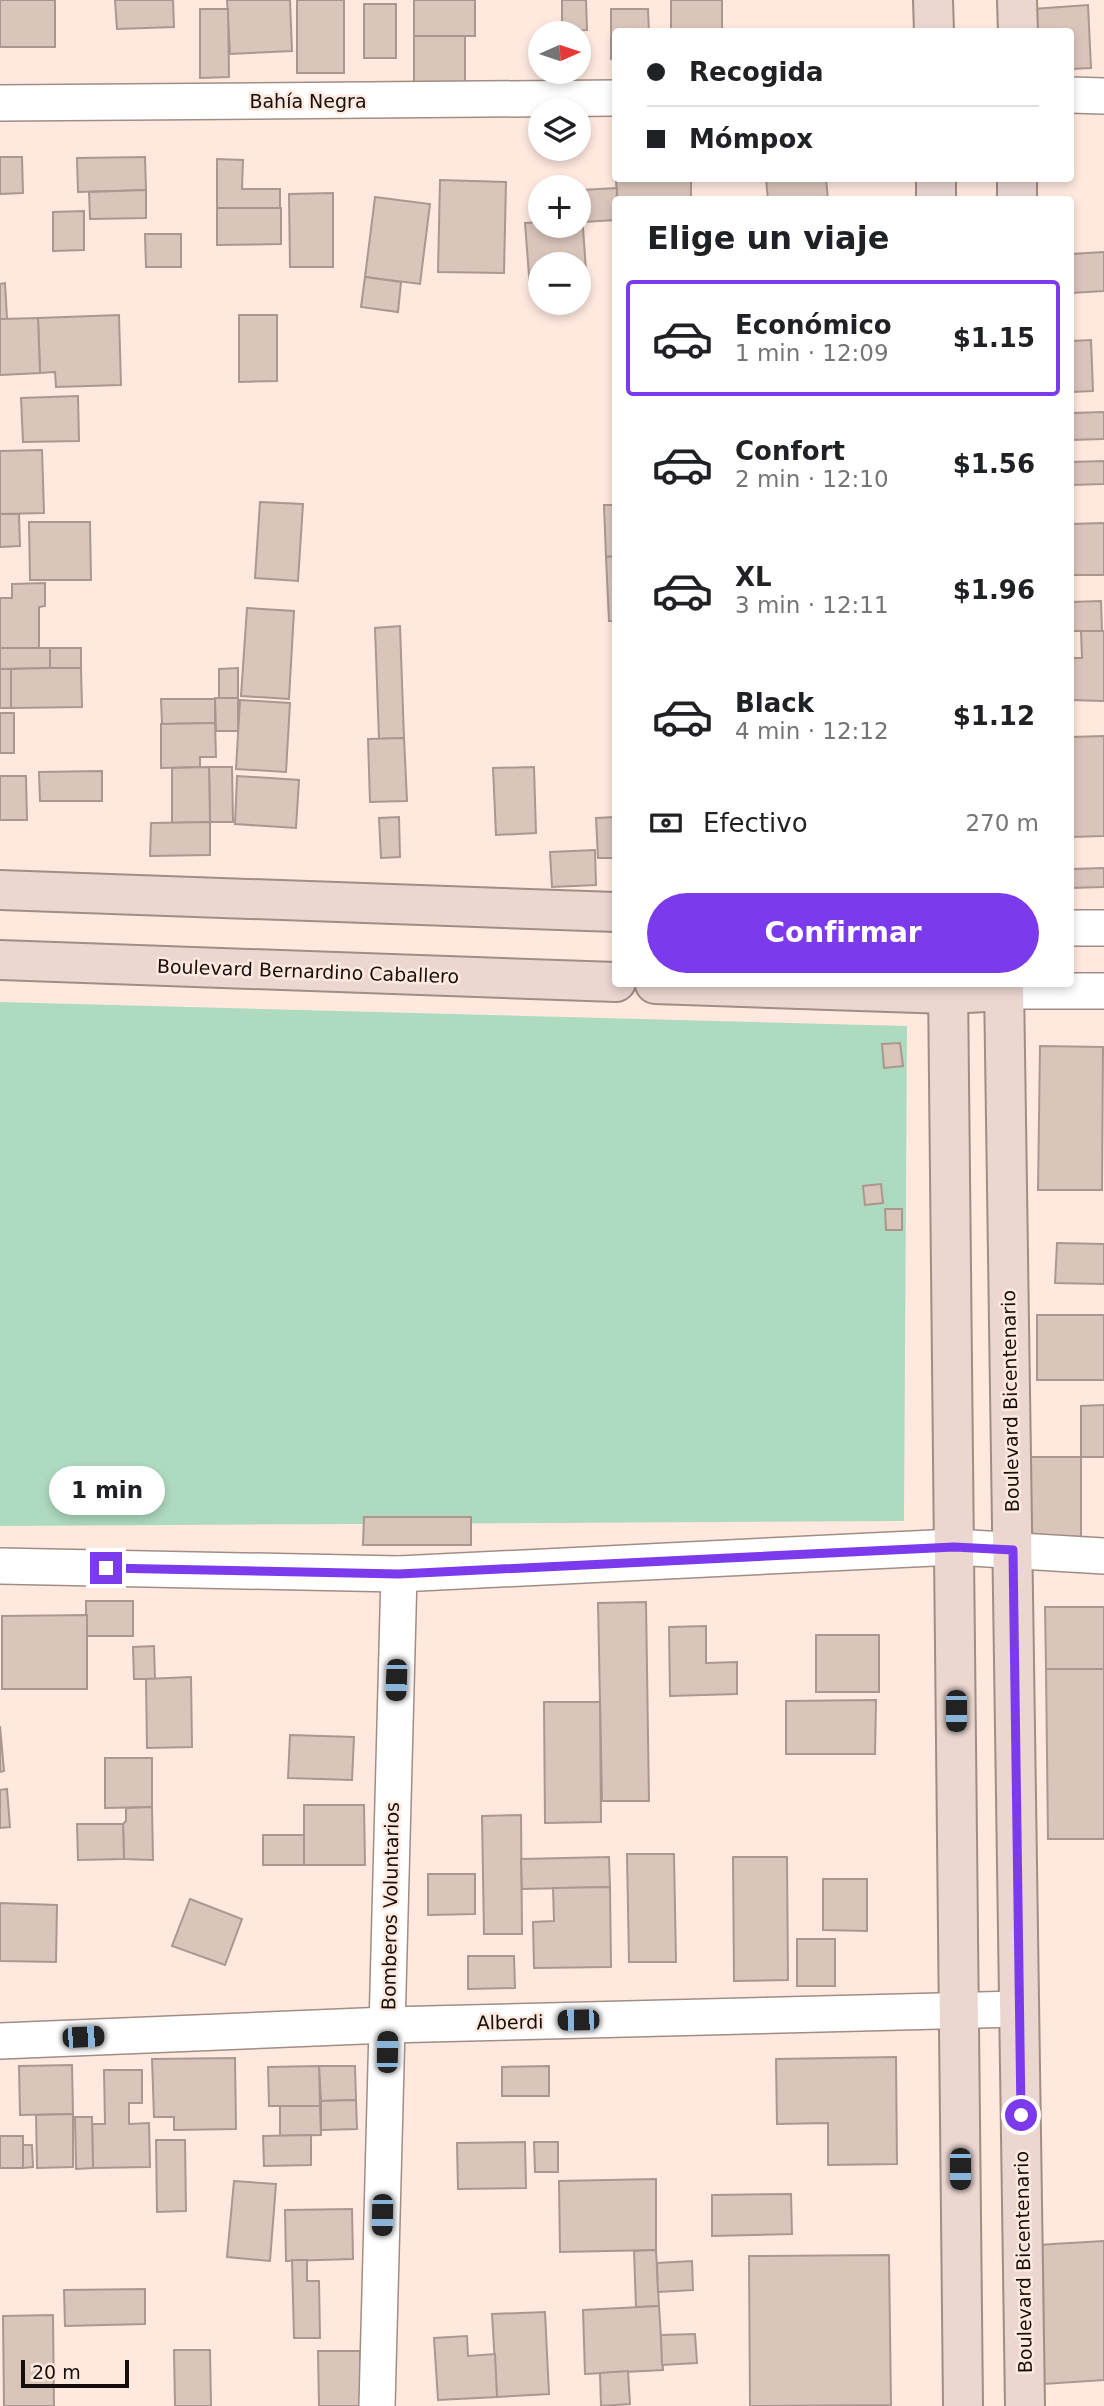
<!DOCTYPE html>
<html lang="es">
<meta charset="utf-8">
<style>
body{margin:0;font-family:"DejaVu Sans",sans-serif;background:#f6f6f6;color:#202124;height:100vh;display:flex;flex-direction:column;font-size:26px;white-space:nowrap}
*{box-sizing:border-box;margin:0}
p{font-size:23px;color:#757577}
.icon{flex:none;width:38px;height:38px;fill:none;stroke:currentColor;stroke-width:2;stroke-linecap:round;stroke-linejoin:round}
.map{position:relative;flex:1;overflow:hidden}
.drawer{position:absolute;left:612px;top:196px;width:462px;height:791px;display:flex;flex-direction:column;background:#fff;border-radius:7px;box-shadow:0 4px 10px #0003}
.drawer>*{flex:none}
.banner{position:absolute;left:612px;top:28px;width:462px;height:154px;border-radius:7px;box-shadow:0 4px 10px #0003;display:grid;align-content:center;height:154px;padding:0 35px;background:#fff}
.needle{width:46px;rotate:87deg}
.buttons{position:absolute;left:528px;top:21px;display:grid;gap:14px}
.buttons a{display:grid;place-items:center;width:63px;height:63px;border-radius:50%;background:#fff;box-shadow:0 4px 10px #0003;font-size:35px}
.scale{position:absolute;left:21px;bottom:18px;width:108px;box-sizing:border-box;padding-left:7px;border:4px solid #150e0b;border-top:0;font-size:19px;line-height:24px;white-space:nowrap;color:#150e0b;-webkit-text-stroke:5px #ffe9df;paint-order:stroke}
.end{position:absolute;width:32px;height:32px;margin:-16px;border:9px solid #7c3aed;background:#fff;box-shadow:0 0 0 4px #fff}
.from{border-radius:50%}
.bubble{position:absolute;height:49px;border-radius:24px;background:#fff;box-shadow:0 4px 10px #0003;font-size:23px;font-weight:800;line-height:49px;text-align:center}
.car{position:absolute;width:21px;height:42px;margin:-21px -10px;border-radius:9px;box-shadow:0 0 5px 2px #0007;background:linear-gradient(#222 24%,#8ab4d8 0 40%,#222 0 76%,#8ab4d8 0 86%,#222 0)}
.banner b{display:flex;align-items:center;gap:24px;height:66px;font-size:26px}
.banner b+b{border-top:2px solid #e0e0e0}
.banner i{width:18px;height:18px;background:#202124}
ul{padding:0;list-style:none}
li{display:flex;align-items:center;gap:21px;height:116px;margin:0 14px 10px;padding:0 21px;border:4px solid transparent;border-radius:7px}
li div{flex:1}
li b{display:block;font-size:26px}
li em{font-style:normal;font-weight:800}
li.current{border-color:#7c3aed}
li>.icon{width:63px;height:63px;stroke-width:1.5}
h2{padding:0 35px;font-size:32px;line-height:84px}
.pay{display:flex;align-items:center;gap:18px;height:77px;padding:0 35px;font-size:26px}
.pay p{margin-inline-start:auto}
.cta{display:flex;gap:14px;margin-top:auto;padding:14px 35px}
.cta a{flex:1;height:80px;border-radius:42px;background:#7c3aed;color:#fff;font-size:28px;font-weight:800;line-height:80px;text-align:center}
.map>svg:first-child{display:block}
.green{fill:#aedabf}
.building{fill:#dac5bb;stroke:#ab978e;stroke-width:2}
.lines{fill:none;stroke-linecap:round;stroke-linejoin:round}
.street-casing{stroke:#a18d84;stroke-width:38}
.secondary-casing{stroke:#a18d84;stroke-width:42}
.street{stroke:#fff;stroke-width:35}
.secondary{stroke:#ebd6d0;stroke-width:38}
.route{stroke:#7c3aed;stroke-width:9}
.labels{text-anchor:middle;dominant-baseline:central;stroke-width:5;stroke-linejoin:round;paint-order:stroke}
.street-label{font-size:19px;fill:#150e0b;stroke:#ffe9df}
</style>
<div class="map">
<svg width="1104" height="2406" viewBox="0 0 1104 2406">
<rect width="100%" height="100%" fill="#ffe9df"/>
<path class="green" d="M 0,1002 L 907,1026 L 904,1521 L 0,1526 Z"/>
<g class="building">
<rect x="0" y="0" width="55" height="47"/>
<path d="M 115,0 L 173,0 L 174,27 L 117,29 Z"/>
<path d="M 227,0 L 290,0 L 292,51 L 230,54 Z"/>
<rect x="297" y="0" width="47" height="73"/>
<rect x="414" y="0" width="61" height="36"/>
<path d="M 562,0 L 586,0 L 587,30 L 562,31 Z"/>
<rect x="671" y="0" width="51" height="32"/>
<rect x="364" y="4" width="32" height="54"/>
<path d="M 1088,5 L 1091,68 L 1071,69 L 1071,32 L 1035,32 L 1033,9 Z"/>
<path d="M 200,9 L 228,9 L 229,77 L 200,78 Z"/>
<path d="M 611,9 L 648,9 L 649,32 L 616,32 L 616,59 L 611,59 Z"/>
<rect x="414" y="36" width="51" height="58"/>
<path d="M 0,157 L 22,157 L 23,193 L 0,194 Z"/>
<path d="M 145,157 L 146,190 L 78,192 L 77,158 Z"/>
<path d="M 217,159 L 243,160 L 242,189 L 280,189 L 280,208 L 217,208 Z"/>
<path d="M 616,178 L 691,178 L 691,200 L 617,200 Z"/>
<path d="M 826,178 L 828,200 L 768,200 L 766,179 Z"/>
<path d="M 440,180 L 506,182 L 504,273 L 438,272 Z"/>
<path d="M 580,185 L 587,285 L 579,285 L 579,264 L 541,264 L 541,288 L 530,289 L 525,223 L 541,222 L 541,226 L 579,226 L 579,187 L 549,187 Z"/>
<path d="M 617,188 L 616,220 L 583,222 L 581,190 Z"/>
<path d="M 146,190 L 146,218 L 90,219 L 89,192 Z"/>
<path d="M 333,193 L 333,267 L 290,267 L 289,194 Z"/>
<path d="M 375,197 L 430,204 L 420,284 L 365,277 Z"/>
<path d="M 217,208 L 281,208 L 281,244 L 217,245 Z"/>
<path d="M 84,211 L 84,250 L 53,251 L 53,212 Z"/>
<path d="M 145,234 L 181,234 L 181,267 L 146,267 Z"/>
<path d="M 1104,252 L 1104,291 L 1071,293 L 1071,254 Z"/>
<path d="M 365,277 L 401,282 L 398,312 L 361,307 Z"/>
<path d="M 5,283 L 7,319 L 0,319 L 0,284 Z"/>
<path d="M 119,315 L 121,385 L 56,387 L 55,372 L 40,373 L 38,318 Z"/>
<path d="M 239,315 L 277,315 L 277,381 L 239,382 Z"/>
<path d="M 38,318 L 40,373 L 0,375 L 0,319 Z"/>
<path d="M 1091,340 L 1093,391 L 1071,392 L 1071,341 Z"/>
<path d="M 78,396 L 79,441 L 23,442 L 21,398 Z"/>
<path d="M 1104,412 L 1104,439 L 1071,440 L 1071,413 Z"/>
<path d="M 42,450 L 44,513 L 0,514 L 0,451 Z"/>
<path d="M 1104,461 L 1104,484 L 1071,485 L 1071,462 Z"/>
<path d="M 260,502 L 303,504 L 298,581 L 255,578 Z"/>
<path d="M 604,505 L 616,505 L 616,556 L 606,557 Z"/>
<path d="M 0,514 L 19,514 L 20,546 L 0,547 Z"/>
<path d="M 29,522 L 90,522 L 91,580 L 30,580 Z"/>
<path d="M 1104,523 L 1104,575 L 1071,575 L 1071,524 Z"/>
<path d="M 616,556 L 616,621 L 609,621 L 606,557 Z"/>
<path d="M 45,583 L 45,606 L 39,607 L 39,648 L 0,648 L 0,598 L 12,598 L 12,584 Z"/>
<path d="M 1101,601 L 1102,631 L 1071,631 L 1071,602 Z"/>
<path d="M 247,608 L 294,611 L 289,699 L 241,696 Z"/>
<path d="M 400,626 L 404,738 L 379,739 L 375,628 Z"/>
<path d="M 1081,631 L 1104,631 L 1104,701 L 1071,700 L 1071,658 L 1082,658 Z"/>
<path d="M 0,648 L 50,648 L 50,668 L 0,669 Z"/>
<rect x="50" y="648" width="31" height="20"/>
<path d="M 50,668 L 81,668 L 82,707 L 11,708 L 11,669 Z"/>
<path d="M 238,668 L 238,698 L 219,698 L 219,669 Z"/>
<rect x="0" y="669" width="11" height="39"/>
<path d="M 215,698 L 238,698 L 238,731 L 216,731 Z"/>
<path d="M 161,699 L 215,699 L 215,723 L 162,724 Z"/>
<path d="M 240,700 L 290,703 L 286,772 L 236,769 Z"/>
<rect x="0" y="713" width="14" height="40"/>
<path d="M 215,723 L 216,757 L 200,757 L 200,767 L 161,768 L 161,724 Z"/>
<path d="M 1104,736 L 1104,836 L 1071,837 L 1071,737 Z"/>
<path d="M 404,738 L 407,801 L 370,802 L 368,739 Z"/>
<path d="M 209,767 L 232,767 L 233,822 L 210,822 Z"/>
<path d="M 209,767 L 210,822 L 172,823 L 172,768 Z"/>
<path d="M 534,767 L 536,833 L 496,835 L 493,768 Z"/>
<path d="M 102,771 L 102,801 L 40,801 L 39,772 Z"/>
<path d="M 0,776 L 26,776 L 27,820 L 0,820 Z"/>
<path d="M 237,776 L 299,780 L 296,828 L 235,824 Z"/>
<path d="M 614,797 L 616,797 L 616,858 L 598,858 L 596,818 L 615,817 Z"/>
<path d="M 399,817 L 400,857 L 381,858 L 379,818 Z"/>
<path d="M 210,822 L 210,855 L 150,856 L 151,823 Z"/>
<path d="M 595,850 L 596,885 L 552,887 L 550,852 Z"/>
<path d="M 1104,868 L 1104,887 L 1071,888 L 1071,869 Z"/>
<path d="M 900,1043 L 903,1066 L 884,1068 L 882,1044 Z"/>
<path d="M 1040,1046 L 1103,1047 L 1102,1190 L 1038,1190 Z"/>
<path d="M 881,1184 L 883,1203 L 865,1205 L 863,1186 Z"/>
<path d="M 885,1209 L 902,1209 L 902,1230 L 886,1230 Z"/>
<path d="M 1057,1243 L 1104,1244 L 1104,1284 L 1055,1283 Z"/>
<rect x="1037" y="1315" width="67" height="65"/>
<path d="M 1104,1405 L 1104,1457 L 1081,1457 L 1081,1406 Z"/>
<rect x="1017" y="1457" width="64" height="80"/>
<path d="M 364,1517 L 471,1517 L 471,1545 L 363,1545 Z"/>
<rect x="86" y="1601" width="47" height="35"/>
<path d="M 646,1602 L 649,1801 L 602,1801 L 598,1603 Z"/>
<path d="M 1045,1607 L 1104,1607 L 1104,1669 L 1046,1669 Z"/>
<path d="M 87,1615 L 87,1689 L 2,1689 L 2,1616 Z"/>
<path d="M 706,1626 L 706,1663 L 737,1662 L 737,1694 L 670,1696 L 669,1627 Z"/>
<rect x="816" y="1635" width="63" height="57"/>
<path d="M 154,1646 L 155,1679 L 134,1679 L 133,1647 Z"/>
<path d="M 1046,1669 L 1104,1669 L 1104,1839 L 1048,1839 Z"/>
<path d="M 191,1677 L 192,1747 L 147,1748 L 146,1679 Z"/>
<path d="M 876,1700 L 875,1754 L 786,1754 L 786,1701 Z"/>
<path d="M 544,1702 L 600,1702 L 601,1822 L 545,1823 Z"/>
<path d="M 0,1726 L 4,1771 L 0,1772 Z"/>
<path d="M 290,1735 L 354,1737 L 352,1780 L 288,1778 Z"/>
<path d="M 105,1758 L 152,1758 L 152,1807 L 105,1808 Z"/>
<path d="M 7,1789 L 10,1827 L 0,1828 L 0,1790 Z"/>
<path d="M 304,1805 L 364,1805 L 365,1865 L 304,1865 Z"/>
<path d="M 152,1807 L 153,1860 L 124,1859 L 123,1824 L 126,1821 L 126,1808 Z"/>
<path d="M 521,1815 L 522,1934 L 484,1934 L 482,1816 Z"/>
<path d="M 77,1824 L 123,1824 L 124,1859 L 78,1860 Z"/>
<rect x="263" y="1835" width="41" height="30"/>
<path d="M 627,1854 L 674,1854 L 676,1962 L 629,1962 Z"/>
<path d="M 609,1857 L 610,1887 L 522,1889 L 521,1859 Z"/>
<path d="M 733,1857 L 787,1857 L 788,1980 L 734,1981 Z"/>
<path d="M 428,1874 L 475,1874 L 475,1914 L 428,1915 Z"/>
<path d="M 823,1879 L 867,1879 L 867,1931 L 823,1930 Z"/>
<path d="M 610,1887 L 611,1967 L 534,1968 L 533,1922 L 554,1921 L 553,1888 Z"/>
<path d="M 190,1899 L 242,1919 L 225,1965 L 172,1946 Z"/>
<path d="M 0,1903 L 57,1905 L 56,1962 L 0,1961 Z"/>
<rect x="797" y="1939" width="38" height="47"/>
<path d="M 468,1956 L 514,1956 L 515,1988 L 468,1989 Z"/>
<path d="M 896,2057 L 897,2164 L 828,2165 L 828,2123 L 777,2124 L 776,2059 Z"/>
<path d="M 235,2058 L 236,2129 L 174,2130 L 174,2117 L 154,2117 L 152,2059 Z"/>
<path d="M 72,2065 L 73,2114 L 20,2115 L 19,2066 Z"/>
<path d="M 319,2066 L 355,2066 L 356,2100 L 321,2101 Z"/>
<path d="M 319,2066 L 320,2106 L 269,2106 L 268,2067 Z"/>
<path d="M 549,2066 L 549,2096 L 502,2096 L 502,2067 Z"/>
<path d="M 104,2070 L 142,2070 L 142,2103 L 129,2103 L 129,2124 L 149,2123 L 150,2167 L 93,2168 L 92,2124 L 105,2124 Z"/>
<path d="M 356,2100 L 357,2129 L 321,2130 L 321,2101 Z"/>
<path d="M 280,2106 L 320,2106 L 321,2135 L 280,2136 Z"/>
<path d="M 73,2114 L 73,2167 L 37,2168 L 36,2115 Z"/>
<path d="M 75,2117 L 92,2117 L 93,2168 L 76,2169 Z"/>
<path d="M 311,2135 L 311,2165 L 264,2166 L 263,2136 Z"/>
<rect x="0" y="2136" width="23" height="32"/>
<path d="M 156,2140 L 185,2140 L 186,2211 L 157,2212 Z"/>
<path d="M 525,2142 L 526,2188 L 458,2189 L 457,2143 Z"/>
<path d="M 534,2142 L 558,2142 L 558,2172 L 535,2172 Z"/>
<path d="M 23,2145 L 32,2145 L 33,2167 L 23,2168 Z"/>
<path d="M 656,2179 L 656,2250 L 560,2252 L 559,2181 Z"/>
<path d="M 234,2181 L 276,2184 L 270,2261 L 227,2257 Z"/>
<path d="M 791,2194 L 792,2234 L 712,2236 L 712,2195 Z"/>
<path d="M 352,2209 L 353,2259 L 286,2261 L 285,2210 Z"/>
<path d="M 1104,2241 L 1104,2380 L 1044,2384 L 1037,2245 Z"/>
<path d="M 656,2250 L 659,2306 L 636,2307 L 634,2251 Z"/>
<path d="M 889,2255 L 891,2405 L 750,2406 L 749,2256 Z"/>
<path d="M 292,2260 L 307,2260 L 307,2281 L 319,2281 L 320,2338 L 294,2338 Z"/>
<path d="M 692,2261 L 693,2290 L 658,2292 L 657,2263 Z"/>
<path d="M 145,2289 L 145,2324 L 65,2326 L 64,2290 Z"/>
<path d="M 659,2306 L 663,2370 L 585,2374 L 583,2310 Z"/>
<path d="M 545,2312 L 549,2394 L 497,2397 L 492,2314 Z"/>
<path d="M 53,2315 L 54,2406 L 4,2406 L 3,2316 Z"/>
<path d="M 695,2334 L 697,2363 L 662,2365 L 661,2335 Z"/>
<path d="M 467,2336 L 468,2356 L 495,2354 L 497,2397 L 438,2400 L 434,2338 Z"/>
<path d="M 174,2350 L 210,2350 L 211,2406 L 175,2406 Z"/>
<path d="M 318,2351 L 360,2351 L 361,2406 L 319,2406 Z"/>
<path d="M 628,2371 L 630,2404 L 601,2406 L 600,2373 Z"/>
</g>
<g class="lines">
<defs>
<g id="street">
<path d="M 1071,95 L 1104,96"/>
<path d="M 0,103 L 616,98"/>
<path d="M 1071,928 L 1104,928"/>
<path d="M 1004,991 L 1104,991"/>
<path d="M 0,1566 L 399,1574 L 954,1547 L 1104,1556"/>
<path d="M 0,2041 L 387,2025 L 1019,2009"/>
<path d="M 377,2406 L 399,1574"/>
</g>
<g id="secondary">
<path d="M 933,0 L 934,32"/>
<path d="M 1017,0 L 1018,32"/>
<path d="M 936,178 L 936,200"/>
<path d="M 1017,200 L 1017,178"/>
<path d="M 0,890 L 616,912"/>
<path d="M 0,960 L 616,982"/>
<path d="M 655,984 L 948,994 L 1004,991"/>
<path d="M 948,984 L 963,2406"/>
<path d="M 1004,984 L 1025,2406"/>
</g>
</defs>
<use href="#street" class="street-casing"/>
<use href="#secondary" class="secondary-casing"/>
<use href="#street" class="street"/>
<use href="#secondary" class="secondary"/>
</g>
<g class="lines">
<path class="route" d="M 106,1568 L 399,1574 L 954,1547 L 1013,1550 L 1021,2115"/>
</g>
<g class="labels">
<g class="street-label">
<text x="308" y="101">Bahía Negra</text>
<text transform="translate(308 971) rotate(2)">Boulevard Bernardino Caballero</text>
<text transform="translate(1010 1401) rotate(-91)">Boulevard Bicentenario</text>
<text transform="translate(390 1906) rotate(-89)">Bomberos Voluntarios</text>
<text transform="translate(510 2022) rotate(-1)">Alberdi</text>
<text transform="translate(1023 2262) rotate(-91)">Boulevard Bicentenario</text>
</g>
</g>
</svg>
<div class="buttons">
<a><svg class="needle" viewBox="-14 -14 28 28"><path d="M0-13l5 13h-10z" fill="#e53935"/><path d="M0 13l5-13h-10z" fill="#757577"/></svg></a>
<a><svg class="icon" aria-label="layers" viewBox="0 0 24 24"><path d="M12 4l9 5-9 5-9-5zM3 14l9 5 9-5"/></svg></a>
<a>+</a>
<a>−</a>
</div>
<div class="scale">20 m</div>
<i class="end from" style="left:1021px;top:2115px"></i>
<i class="end" style="left:106px;top:1568px"></i>
<div class="bubble" style="left:49px;top:1466px;width:116px">1 min</div>
<i class="car" style="left:396px;top:1680px;rotate:182deg"></i>
<i class="car" style="left:956px;top:1711px;rotate:180deg"></i>
<i class="car" style="left:578px;top:2020px;rotate:269deg"></i>
<i class="car" style="left:83px;top:2037px;rotate:87deg"></i>
<i class="car" style="left:387px;top:2052px;rotate:1deg"></i>
<i class="car" style="left:960px;top:2169px;rotate:180deg"></i>
<i class="car" style="left:382px;top:2215px;rotate:181deg"></i>
<div class="banner">
<b><i class="from"></i>Recogida</b>
<b><i></i>Mómpox</b>
</div>
<section class="drawer">
<h2>Elige un viaje</h2>
<ul>
<li class="current"><svg class="icon" aria-label="car" viewBox="0 0 24 24"><path d="M5 17H2v-5l4-1 3-4h7l3 4 3 1v5h-3M9 17h6M6 11h13"/><circle cx="7" cy="17" r="2"/><circle cx="17" cy="17" r="2"/></svg><div><b>Económico</b><p>1 min · 12:09</p></div><em>$1.15</em></li>
<li><svg class="icon" aria-label="car" viewBox="0 0 24 24"><path d="M5 17H2v-5l4-1 3-4h7l3 4 3 1v5h-3M9 17h6M6 11h13"/><circle cx="7" cy="17" r="2"/><circle cx="17" cy="17" r="2"/></svg><div><b>Confort</b><p>2 min · 12:10</p></div><em>$1.56</em></li>
<li><svg class="icon" aria-label="car" viewBox="0 0 24 24"><path d="M5 17H2v-5l4-1 3-4h7l3 4 3 1v5h-3M9 17h6M6 11h13"/><circle cx="7" cy="17" r="2"/><circle cx="17" cy="17" r="2"/></svg><div><b>XL</b><p>3 min · 12:11</p></div><em>$1.96</em></li>
<li><svg class="icon" aria-label="car" viewBox="0 0 24 24"><path d="M5 17H2v-5l4-1 3-4h7l3 4 3 1v5h-3M9 17h6M6 11h13"/><circle cx="7" cy="17" r="2"/><circle cx="17" cy="17" r="2"/></svg><div><b>Black</b><p>4 min · 12:12</p></div><em>$1.12</em></li>
</ul>
<div class="pay"><svg class="icon" aria-label="cash" viewBox="0 0 24 24"><path d="M3 7h18v10H3z"/><circle cx="12" cy="12" r="2"/></svg>Efectivo<p>270 m</p></div>
<div class="cta"><a>Confirmar</a></div>
</section>
</div>
